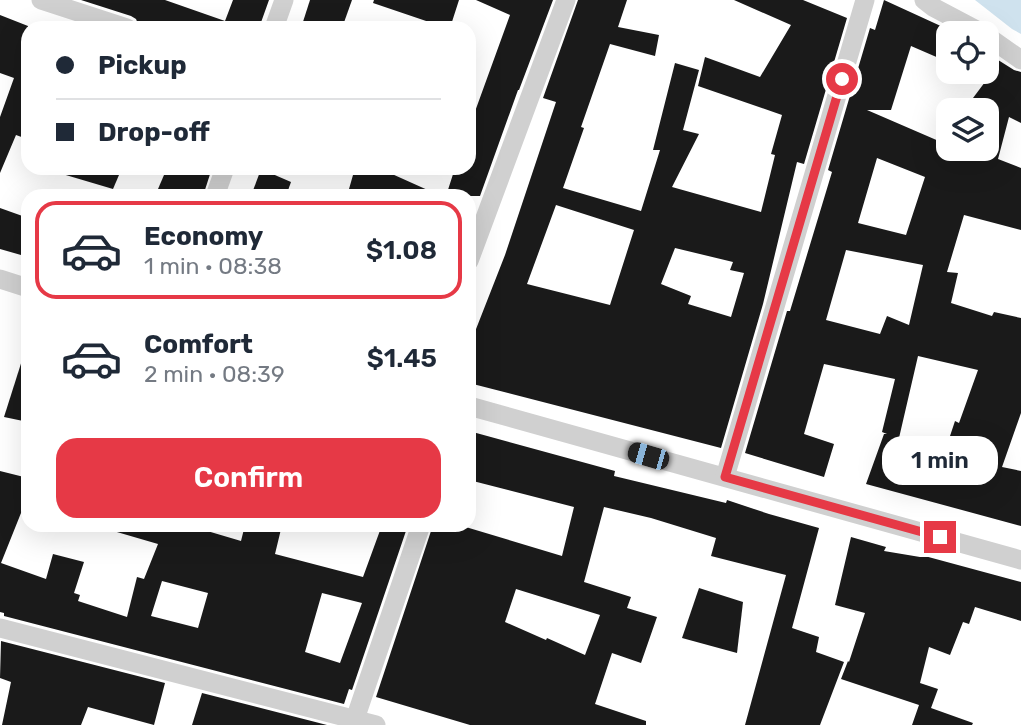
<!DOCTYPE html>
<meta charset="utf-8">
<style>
body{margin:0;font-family:Rubik,sans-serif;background:#f2f2f3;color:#1f2937;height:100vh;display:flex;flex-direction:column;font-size:26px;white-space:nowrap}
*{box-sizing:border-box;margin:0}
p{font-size:23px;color:#747a83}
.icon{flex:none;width:38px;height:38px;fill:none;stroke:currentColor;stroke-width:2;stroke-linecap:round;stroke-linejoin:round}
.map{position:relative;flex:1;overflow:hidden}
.panel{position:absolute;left:21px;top:189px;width:455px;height:343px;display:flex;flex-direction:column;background:#fff;border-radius:21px;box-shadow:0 7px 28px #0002}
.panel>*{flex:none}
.banner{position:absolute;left:21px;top:21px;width:455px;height:154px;border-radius:21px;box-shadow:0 7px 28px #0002;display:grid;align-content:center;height:154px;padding:0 35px;background:#fff}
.tools{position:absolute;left:936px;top:21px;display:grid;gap:14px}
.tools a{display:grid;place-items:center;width:63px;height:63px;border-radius:14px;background:#fff;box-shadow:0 7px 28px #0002;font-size:35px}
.end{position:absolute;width:32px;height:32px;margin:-16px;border:9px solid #e63946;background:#fff;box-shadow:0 0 0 4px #fff}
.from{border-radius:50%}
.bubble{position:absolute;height:49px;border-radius:21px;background:#fff;box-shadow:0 7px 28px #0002;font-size:23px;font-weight:600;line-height:49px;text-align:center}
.car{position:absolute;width:21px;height:42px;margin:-21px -10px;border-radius:9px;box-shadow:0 0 5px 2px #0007;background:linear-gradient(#222 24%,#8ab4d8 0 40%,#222 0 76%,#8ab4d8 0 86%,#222 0)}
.banner b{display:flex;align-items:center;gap:24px;height:66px;font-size:26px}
.banner b+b{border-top:2px solid #e0e1e3}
.banner i{width:18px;height:18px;background:#1f2937}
ul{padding:12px 0 0;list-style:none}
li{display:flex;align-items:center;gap:21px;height:98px;margin:0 14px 10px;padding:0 21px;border:4px solid transparent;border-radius:21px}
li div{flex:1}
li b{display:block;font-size:26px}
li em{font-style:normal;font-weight:600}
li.current{border-color:#e63946}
li>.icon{width:63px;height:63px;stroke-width:1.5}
.primary-button{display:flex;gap:14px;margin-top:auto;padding:14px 35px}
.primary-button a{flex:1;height:80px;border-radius:21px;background:#e63946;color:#fff;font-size:28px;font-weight:600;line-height:80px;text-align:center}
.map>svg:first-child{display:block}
.water{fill:#cfe2ee}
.building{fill:#1a1a1a;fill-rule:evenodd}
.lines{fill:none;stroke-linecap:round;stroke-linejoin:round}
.minor{stroke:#d0d0d0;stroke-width:19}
.route{stroke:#e63946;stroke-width:9}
</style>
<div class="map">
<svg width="1021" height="725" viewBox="0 0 1021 725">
<rect width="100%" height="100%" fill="#fff"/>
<path class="water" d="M 975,0 L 1021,0 L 1021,34 L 1012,29 Z"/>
<g class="building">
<path d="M 81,0 L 165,0 L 225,21 L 233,0 L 269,0 L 259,28 L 151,28 L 138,24 L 136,19 L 131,16 Z"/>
<path d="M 310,0 L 352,0 L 342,28 L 301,28 Z"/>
<path d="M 374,0 L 459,0 L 450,28 L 430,28 L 432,23 L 373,3 Z"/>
<path d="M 476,0 L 553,0 L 519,90 L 518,90 L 480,196 L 446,196 L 455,168 L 469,168 L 469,128 L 510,15 Z"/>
<path d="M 578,0 L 627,0 L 618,27 L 659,35 L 655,56 L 610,44 L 581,127 L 584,128 L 563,188 L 641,211 L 660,150 L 653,150 L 675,63 L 699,70 L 683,130 L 699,134 L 672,187 L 761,212 L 775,155 L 771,154 L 782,115 L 698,86 L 705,57 L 760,77 L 791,25 L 734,0 L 803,0 L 847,18 L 804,164 L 797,162 L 763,304 L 721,448 L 469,383 L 469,347 L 505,255 L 556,102 L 543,98 ZM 556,205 L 634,230 L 610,305 L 527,284 ZM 675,248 L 733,262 L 730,270 L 744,273 L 731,317 L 688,304 L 691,296 L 661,284 Z"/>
<path d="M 884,0 L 956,33 L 948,33 L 948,62 L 911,46 L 891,110 L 867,110 L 948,145 L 948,149 L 987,149 L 987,110 L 964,110 L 988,78 L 987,53 L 1014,70 L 1021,72 L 1021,123 L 1009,117 L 998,159 L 1021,168 L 1021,230 L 964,215 L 947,272 L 958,273 L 951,303 L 992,316 L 994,312 L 1021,318 L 1021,413 L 1002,467 L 1021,471 L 1021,526 L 866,484 L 884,434 L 887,434 L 882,432 L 895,379 L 824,364 L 804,434 L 834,444 L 824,477 L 745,453 L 787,311 L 790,311 L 832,172 L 828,170 L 870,28 L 875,30 ZM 877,158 L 925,177 L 906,235 L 858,223 ZM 846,250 L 923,265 L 909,325 L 887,316 L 880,334 L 826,320 ZM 918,356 L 978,370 L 959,423 L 955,421 L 945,451 L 899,438 Z"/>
<path d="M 0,15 L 28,26 L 27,139 L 16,135 L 0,173 L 0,117 L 14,78 L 0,73 Z"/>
<path d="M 60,168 L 122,168 L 113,189 L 59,173 Z"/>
<path d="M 167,168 L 212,168 L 203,196 L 155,196 Z"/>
<path d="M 355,168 L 395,168 L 392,174 L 441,196 L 347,196 Z"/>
<path d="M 261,169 L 291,182 L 286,196 L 251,196 Z"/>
<path d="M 0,208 L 28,218 L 28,257 L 0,249 Z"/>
<path d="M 24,354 L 28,355 L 28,422 L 4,417 Z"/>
<path d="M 469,431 L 615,471 L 614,476 L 726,503 L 727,500 L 769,514 L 819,528 L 792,628 L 819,637 L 816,652 L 844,662 L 820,725 L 745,725 L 786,575 L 711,556 L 716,538 L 651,518 L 604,507 L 584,582 L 631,597 L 627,608 L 657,617 L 641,663 L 612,653 L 595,704 L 646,721 L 646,725 L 470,725 L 376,697 L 433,525 L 459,525 L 562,556 L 574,507 L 469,480 ZM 516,589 L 600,615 L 585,655 L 547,638 L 546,640 L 505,622 Z"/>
<path d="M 0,471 L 28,478 L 28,510 L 23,508 L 1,563 L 46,579 L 53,554 L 84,562 L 74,593 L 80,595 L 78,601 L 127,617 L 137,577 L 144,579 L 158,544 L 110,530 L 111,525 L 187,525 L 241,541 L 245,525 L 282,525 L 275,554 L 363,577 L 382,525 L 408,525 L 352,690 L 349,689 L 344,704 L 4,616 L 4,613 L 0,612 ZM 162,581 L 208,593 L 198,628 L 151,616 ZM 322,593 L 362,603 L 340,663 L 305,652 Z"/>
<path d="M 851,537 L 886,547 L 884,551 L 920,557 L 921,555 L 1021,582 L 1021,621 L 975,607 L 969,624 L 963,622 L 950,655 L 929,647 L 920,683 L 938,689 L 931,708 L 973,723 L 972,725 L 912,725 L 919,705 L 841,679 L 848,661 L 849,662 L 865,613 L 835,605 Z"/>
<path d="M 699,588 L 743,602 L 737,653 L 682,638 Z"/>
<path d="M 1,641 L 165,683 L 154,725 L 88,707 L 81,725 L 2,725 L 11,682 L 0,678 Z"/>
<path d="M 202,693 L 327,725 L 192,725 Z"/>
</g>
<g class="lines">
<g class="minor">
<path d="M 41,0 L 127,28"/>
<path d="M 924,0 L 933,7 L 982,33"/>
<path d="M 274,28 L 284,0"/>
<path d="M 987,36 L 1021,60"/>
<path d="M 215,196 L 225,168"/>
<path d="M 469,261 L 566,0"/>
<path d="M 0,279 L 28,288"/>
<path d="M 469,406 L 1021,560"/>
<path d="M 725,477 L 865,0"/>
<path d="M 0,628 L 376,725"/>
<path d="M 353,725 L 421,525"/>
</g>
</g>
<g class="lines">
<path class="route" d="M 842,79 L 725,477 L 940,537"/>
</g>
</svg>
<div class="tools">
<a><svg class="icon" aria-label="locate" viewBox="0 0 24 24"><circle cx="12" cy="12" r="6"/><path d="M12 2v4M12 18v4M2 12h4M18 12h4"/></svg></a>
<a><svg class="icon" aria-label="layers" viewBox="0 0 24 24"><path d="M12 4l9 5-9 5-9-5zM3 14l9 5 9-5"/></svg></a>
</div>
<i class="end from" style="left:842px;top:79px"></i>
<i class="end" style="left:940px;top:537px"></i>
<div class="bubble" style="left:882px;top:436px;width:116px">1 min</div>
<i class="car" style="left:648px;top:456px;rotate:286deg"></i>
<div class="banner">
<b><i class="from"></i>Pickup</b>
<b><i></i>Drop-off</b>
</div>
<section class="panel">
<ul>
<li class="current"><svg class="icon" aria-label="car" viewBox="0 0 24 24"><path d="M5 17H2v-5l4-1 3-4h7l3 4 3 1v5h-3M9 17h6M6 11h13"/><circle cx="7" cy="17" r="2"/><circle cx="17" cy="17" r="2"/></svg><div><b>Economy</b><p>1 min · 08:38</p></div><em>$1.08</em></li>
<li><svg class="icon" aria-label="car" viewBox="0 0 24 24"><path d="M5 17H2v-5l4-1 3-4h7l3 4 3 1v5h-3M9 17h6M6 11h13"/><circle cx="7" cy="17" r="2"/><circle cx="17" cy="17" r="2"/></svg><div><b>Comfort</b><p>2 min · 08:39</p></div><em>$1.45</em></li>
</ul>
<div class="primary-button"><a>Confirm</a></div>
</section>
</div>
